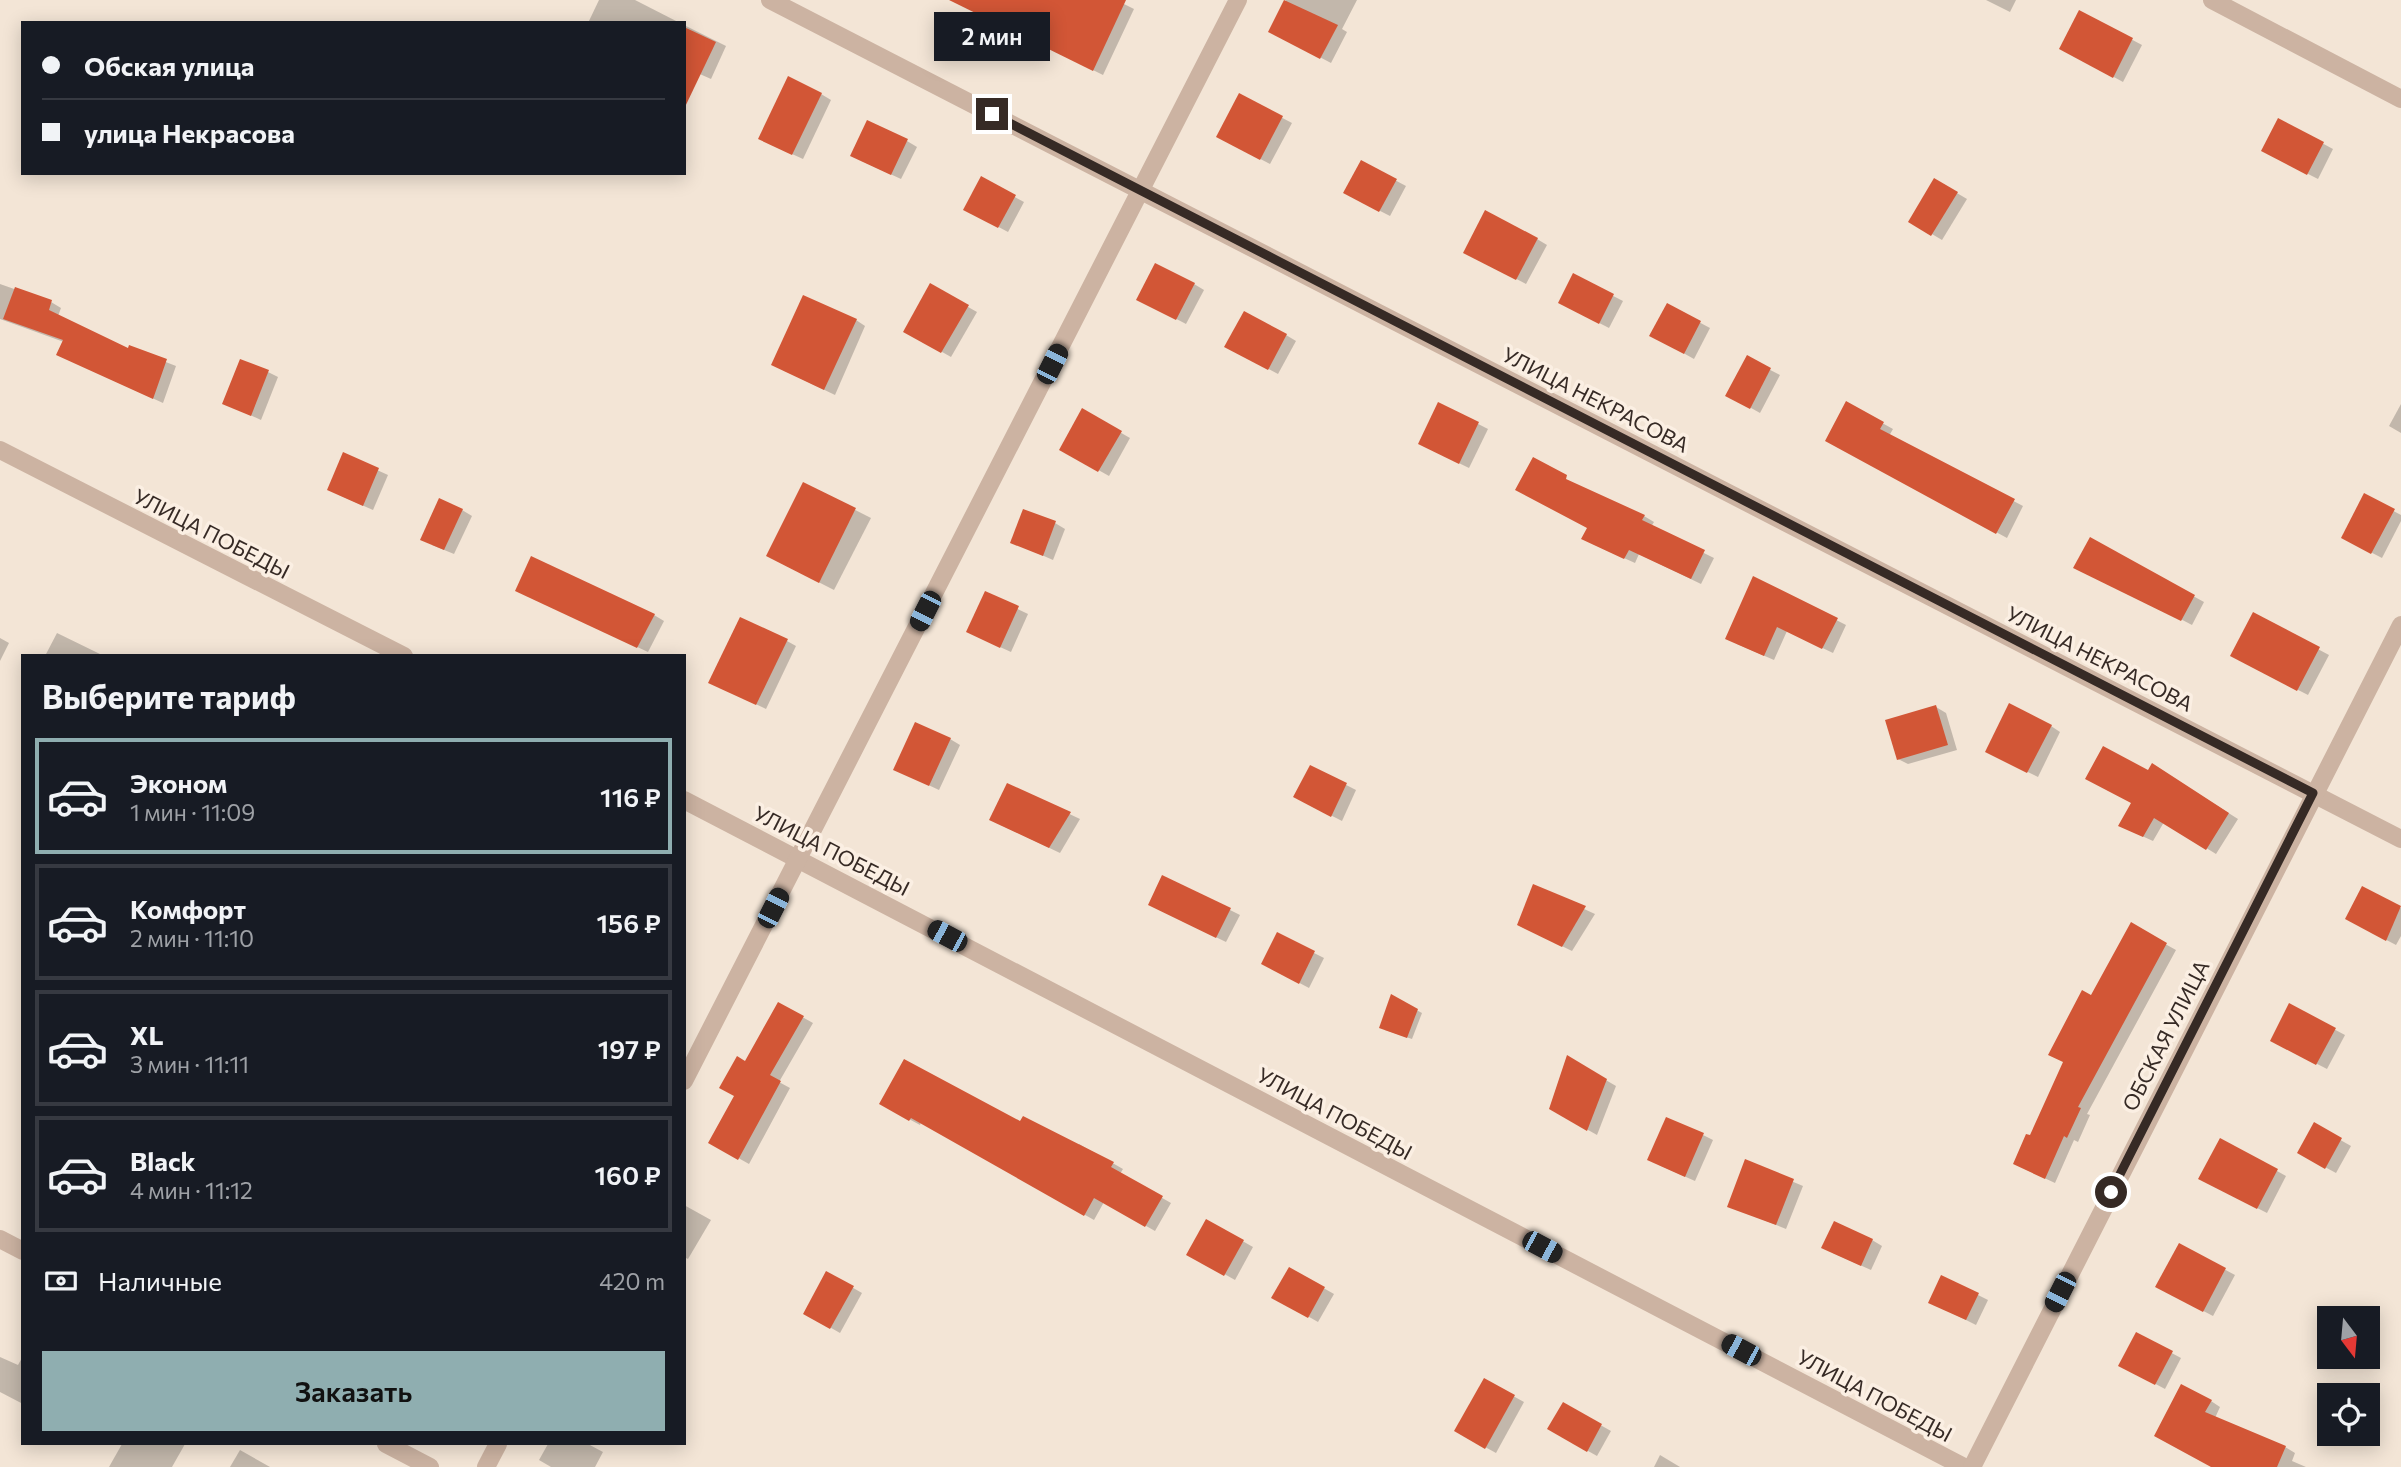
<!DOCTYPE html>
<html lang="ru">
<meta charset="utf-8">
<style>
body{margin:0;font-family:Commissioner,sans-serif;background:#242831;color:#f1f3f6;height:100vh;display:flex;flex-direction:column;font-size:26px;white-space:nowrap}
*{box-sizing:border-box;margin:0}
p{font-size:23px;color:#9ea1a6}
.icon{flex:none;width:38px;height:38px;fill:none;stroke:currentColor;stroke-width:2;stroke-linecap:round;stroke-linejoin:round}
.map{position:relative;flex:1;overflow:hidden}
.drawer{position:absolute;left:21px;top:654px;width:665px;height:791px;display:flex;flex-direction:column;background:#171b24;border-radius:0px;box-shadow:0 4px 18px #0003}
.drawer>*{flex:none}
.top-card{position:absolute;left:21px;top:21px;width:665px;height:154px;border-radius:0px;box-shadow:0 4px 18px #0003;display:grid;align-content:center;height:154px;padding:0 21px;background:#171b24}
.needle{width:46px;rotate:164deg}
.controls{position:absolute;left:2317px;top:1306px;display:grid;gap:14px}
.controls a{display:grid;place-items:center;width:63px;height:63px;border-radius:0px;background:#171b24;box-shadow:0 4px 18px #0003;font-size:35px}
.end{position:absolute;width:32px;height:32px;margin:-16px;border:9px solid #362a25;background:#fff;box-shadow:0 0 0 4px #fff}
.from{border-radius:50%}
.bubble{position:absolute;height:49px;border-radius:0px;background:#171b24;box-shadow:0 4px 18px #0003;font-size:23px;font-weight:600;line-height:49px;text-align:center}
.car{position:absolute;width:21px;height:42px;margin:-21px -10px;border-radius:9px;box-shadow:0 0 5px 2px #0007;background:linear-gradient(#222 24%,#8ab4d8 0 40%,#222 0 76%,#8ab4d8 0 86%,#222 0)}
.top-card b{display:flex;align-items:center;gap:24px;height:66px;font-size:26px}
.top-card b+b{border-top:2px solid #363941}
.top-card i{width:18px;height:18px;background:#f1f3f6}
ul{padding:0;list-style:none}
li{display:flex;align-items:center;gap:21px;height:116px;margin:0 14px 10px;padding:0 7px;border:4px solid #363941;border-radius:0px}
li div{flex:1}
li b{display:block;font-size:26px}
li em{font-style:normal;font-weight:600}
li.on{border-color:#8faeb0}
li>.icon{width:63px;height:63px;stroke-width:1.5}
h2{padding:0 21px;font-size:32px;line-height:84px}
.pay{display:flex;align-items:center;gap:18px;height:77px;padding:0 21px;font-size:26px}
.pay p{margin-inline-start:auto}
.cta{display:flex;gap:14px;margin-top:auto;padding:14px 21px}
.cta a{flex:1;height:80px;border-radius:0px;background:#8faeb0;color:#111;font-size:28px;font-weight:600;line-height:80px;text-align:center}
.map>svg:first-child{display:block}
.shadow{fill:#0003}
.building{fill:#d25636}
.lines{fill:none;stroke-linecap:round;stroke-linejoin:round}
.street{stroke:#ccb3a2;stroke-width:18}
.route{stroke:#362a25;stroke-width:9}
.labels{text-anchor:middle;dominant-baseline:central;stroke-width:7;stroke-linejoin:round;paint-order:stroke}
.street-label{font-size:21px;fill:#362a25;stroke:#fbefe3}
</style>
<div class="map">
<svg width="2401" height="1467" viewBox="0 0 2401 1467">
<rect width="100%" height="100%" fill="#f3e5d6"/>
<g class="shadow">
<path d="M 599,0 L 635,0 L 680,23 L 588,23 Z"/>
<path d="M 951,0 L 1116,0 L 1134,9 L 1103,75 Z"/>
<path d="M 1286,0 L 1357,0 L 1342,29 L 1347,32 L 1331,63 L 1270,31 Z"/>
<path d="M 1986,0 L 2016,0 L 2010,12 Z"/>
<path d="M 2080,12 L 2142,45 L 2123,82 L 2061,48 Z"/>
<path d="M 684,25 L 726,46 L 711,79 L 684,67 Z"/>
<path d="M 821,94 L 831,100 L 803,159 L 770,144 Z"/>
<path d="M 1240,96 L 1292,123 L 1270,164 L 1228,142 Z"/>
<path d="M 2279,120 L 2333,149 L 2318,179 L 2273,156 Z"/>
<path d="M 907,141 L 917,147 L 901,179 L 862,161 Z"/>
<path d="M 1361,162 L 1406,186 L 1390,216 L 1345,193 Z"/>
<path d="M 981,179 L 1024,202 L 1008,232 L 965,209 Z"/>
<path d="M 1935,180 L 1967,199 L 1942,240 L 1910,221 Z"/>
<path d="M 1537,239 L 1547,245 L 1526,284 L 1475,257 Z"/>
<path d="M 1574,276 L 1623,301 L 1609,328 L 1570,308 Z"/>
<path d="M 0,284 L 51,302 L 61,308 L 58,316 L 129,350 L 130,348 L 176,366 L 163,403 L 58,355 L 64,342 L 0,319 Z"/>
<path d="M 1194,284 L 1204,290 L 1186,324 L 1148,304 Z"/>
<path d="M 931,286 L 977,312 L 951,357 L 905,331 Z"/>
<path d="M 1667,305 L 1710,328 L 1694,359 L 1651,335 Z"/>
<path d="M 856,320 L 865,326 L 835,395 L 783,370 Z"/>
<path d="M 1286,335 L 1296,341 L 1278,374 L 1236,352 Z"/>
<path d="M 1747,358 L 1780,375 L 1760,413 L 1728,395 Z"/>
<path d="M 268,372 L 278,377 L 261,420 L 224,403 Z"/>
<path d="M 1846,403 L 1893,429 L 1889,436 L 2023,506 L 2007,538 L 1827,440 Z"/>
<path d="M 1439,404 L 1488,429 L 1469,468 L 1430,449 Z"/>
<path d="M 2401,404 L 2401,433 L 2389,426 Z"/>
<path d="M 1083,411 L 1130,438 L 1109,476 L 1061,449 Z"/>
<path d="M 344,455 L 388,475 L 373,510 L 339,495 Z"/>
<path d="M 1533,459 L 1575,485 L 1644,516 L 1654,522 L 1651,527 L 1714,558 L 1701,584 L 1639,554 L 1635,563 L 1593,544 L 1589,527 Z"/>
<path d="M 804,484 L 871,518 L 834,590 L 783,564 Z"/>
<path d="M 2365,496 L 2401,515 L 2401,521 L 2382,558 L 2353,543 Z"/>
<path d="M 462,510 L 472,516 L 454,554 L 432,545 Z"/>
<path d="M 1055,523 L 1065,529 L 1053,560 L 1012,542 Z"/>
<path d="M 2090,539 L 2204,602 L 2192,625 L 2127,591 Z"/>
<path d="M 1754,578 L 1846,625 L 1833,653 L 1787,631 L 1774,660 L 1737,644 Z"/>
<path d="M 985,593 L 1028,614 L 1011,652 L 978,637 Z"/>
<path d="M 526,595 L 654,615 L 664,621 L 648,652 Z"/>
<path d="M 2254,615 L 2329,655 L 2308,695 L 2242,661 Z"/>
<path d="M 57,633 L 100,654 L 105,656 L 45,656 Z"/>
<path d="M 0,638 L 9,643 L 0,661 Z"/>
<path d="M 787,641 L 796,646 L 766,709 L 720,687 Z"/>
<path d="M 1936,707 L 1946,713 L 1957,750 L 1908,764 L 1898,759 Z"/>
<path d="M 2051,726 L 2060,732 L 2038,777 L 1997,757 Z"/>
<path d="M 950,739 L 960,745 L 939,790 L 905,774 Z"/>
<path d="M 1311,767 L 1356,790 L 1342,821 L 1305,802 Z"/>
<path d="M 2162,771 L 2238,819 L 2216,854 L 2164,822 L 2153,841 L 2120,826 L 2149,772 Z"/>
<path d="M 1008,785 L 1080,819 L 1060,853 L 1001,825 Z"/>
<path d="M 1534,886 L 1595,914 L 1572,951 L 1529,930 Z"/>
<path d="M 2363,888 L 2401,908 L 2401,936 L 2396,945 L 2356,924 Z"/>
<path d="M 1160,910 L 1230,910 L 1240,915 L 1226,942 Z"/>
<path d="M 2131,925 L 2176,950 L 2087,1114 L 2090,1115 L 2078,1142 L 2074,1140 L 2055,1183 L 2025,1169 L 2031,1138 L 2092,997 Z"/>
<path d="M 1314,953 L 1324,958 L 1309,988 L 1273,969 Z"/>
<path d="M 1392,997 L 1422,1013 L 1412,1039 L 1385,1030 Z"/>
<path d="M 779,1004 L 813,1023 L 779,1082 L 790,1088 L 749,1164 L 710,1142 L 736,1096 L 745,1063 Z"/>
<path d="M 2290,1006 L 2345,1035 L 2327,1069 L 2282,1046 Z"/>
<path d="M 1568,1058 L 1616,1086 L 1597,1135 L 1551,1109 Z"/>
<path d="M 881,1104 L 1021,1123 L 1078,1147 L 1079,1144 L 1123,1169 L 1120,1174 L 1171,1203 L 1155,1231 L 1104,1202 L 1094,1220 L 921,1122 L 920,1125 Z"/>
<path d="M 2314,1125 L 2351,1146 L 2336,1173 L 2299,1153 Z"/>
<path d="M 1703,1135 L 1713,1140 L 1695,1181 L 1659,1165 Z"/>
<path d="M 1746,1162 L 1803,1186 L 1786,1229 L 1729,1206 Z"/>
<path d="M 2277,1171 L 2286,1176 L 2267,1213 L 2210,1184 Z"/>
<path d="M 684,1205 L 711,1220 L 688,1259 L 684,1257 Z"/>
<path d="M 1207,1221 L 1253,1247 L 1235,1280 L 1189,1254 Z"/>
<path d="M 1872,1240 L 1882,1246 L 1871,1270 L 1833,1253 Z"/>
<path d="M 2179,1245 L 2235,1275 L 2213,1316 L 2167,1292 Z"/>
<path d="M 1290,1269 L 1334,1294 L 1318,1322 L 1274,1297 Z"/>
<path d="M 827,1273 L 862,1293 L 840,1333 L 805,1313 Z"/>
<path d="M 1942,1277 L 1988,1300 L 1976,1325 L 1940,1307 Z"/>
<path d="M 2136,1334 L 2181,1358 L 2165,1389 L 2120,1365 Z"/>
<path d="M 23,1356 L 23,1404 L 0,1392 L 0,1357 L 18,1365 Z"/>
<path d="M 1484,1380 L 1524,1402 L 1496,1453 L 1456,1431 Z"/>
<path d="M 2211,1401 L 2220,1407 L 2215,1418 L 2285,1447 L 2295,1453 L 2292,1461 L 2306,1467 L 2214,1467 L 2156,1435 Z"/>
<path d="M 1563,1404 L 1611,1431 L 1597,1456 L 1549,1429 Z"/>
<path d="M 122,1444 L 185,1444 L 172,1467 L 109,1467 Z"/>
<path d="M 548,1444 L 588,1444 L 603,1452 L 595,1467 L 551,1467 L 539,1460 Z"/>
<path d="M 240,1450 L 270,1467 L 230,1467 Z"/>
<path d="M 1660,1455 L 1680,1467 L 1654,1467 Z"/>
</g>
<g class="building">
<path d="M 949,0 L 1126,0 L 1093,71 Z"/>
<path d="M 1284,0 L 1338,25 L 1320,59 L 1268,32 Z"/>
<path d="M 2079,10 L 2133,38 L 2113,78 L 2059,49 Z"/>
<path d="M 684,27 L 716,42 L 684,109 Z"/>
<path d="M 788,76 L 822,93 L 792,155 L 758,139 Z"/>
<path d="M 1239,93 L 1283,116 L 1260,160 L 1216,137 Z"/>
<path d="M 2278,118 L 2324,142 L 2307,175 L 2261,151 Z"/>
<path d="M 867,120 L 908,139 L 891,175 L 850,156 Z"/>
<path d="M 1361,160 L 1397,179 L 1379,212 L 1343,193 Z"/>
<path d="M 981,176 L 1016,195 L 998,228 L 963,210 Z"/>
<path d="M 1934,178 L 1958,192 L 1931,236 L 1908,222 Z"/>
<path d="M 1485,210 L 1538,238 L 1516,280 L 1463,253 Z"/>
<path d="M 1155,263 L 1195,283 L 1176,320 L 1136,300 Z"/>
<path d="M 1573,273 L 1614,294 L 1599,324 L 1558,303 Z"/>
<path d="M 930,283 L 969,305 L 941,353 L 903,332 Z"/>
<path d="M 15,287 L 52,300 L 49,310 L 128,348 L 129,345 L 167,359 L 153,399 L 56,355 L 63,340 L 3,319 Z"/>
<path d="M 803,295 L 857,319 L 824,390 L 771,365 Z"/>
<path d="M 1667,303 L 1701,321 L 1684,354 L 1649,336 Z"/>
<path d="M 1244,311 L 1287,334 L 1268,370 L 1224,347 Z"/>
<path d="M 1747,355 L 1771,368 L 1750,409 L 1725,396 Z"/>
<path d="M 240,359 L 269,370 L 251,416 L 222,404 Z"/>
<path d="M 1846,401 L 1884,422 L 1880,429 L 2015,499 L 1996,534 L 1825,441 Z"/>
<path d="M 1438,402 L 1479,422 L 1459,464 L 1418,444 Z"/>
<path d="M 1082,408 L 1122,431 L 1098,472 L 1059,450 Z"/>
<path d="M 343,452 L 379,468 L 363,506 L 327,490 Z"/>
<path d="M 1533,457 L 1567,475 L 1566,479 L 1645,515 L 1642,520 L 1705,550 L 1691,579 L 1629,550 L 1624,559 L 1581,539 L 1587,528 L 1515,490 Z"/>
<path d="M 803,482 L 856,508 L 819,583 L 766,556 Z"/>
<path d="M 2364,493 L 2395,509 L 2371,554 L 2341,538 Z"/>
<path d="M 439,498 L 463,509 L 444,550 L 420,540 Z"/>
<path d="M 1023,509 L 1056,521 L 1043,556 L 1010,543 Z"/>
<path d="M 2090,537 L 2195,595 L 2181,621 L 2073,568 Z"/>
<path d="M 531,556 L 655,614 L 637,648 L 515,591 Z"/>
<path d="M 1753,576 L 1838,618 L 1822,649 L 1777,627 L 1764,656 L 1725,639 Z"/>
<path d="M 985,591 L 1019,606 L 1000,648 L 966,632 Z"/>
<path d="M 2253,612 L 2320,647 L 2297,691 L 2230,656 Z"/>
<path d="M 740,617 L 788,639 L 756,705 L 708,683 Z"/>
<path d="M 2009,703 L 2052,725 L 2027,773 L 1985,752 Z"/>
<path d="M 1936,705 L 1948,745 L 1897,760 L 1885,720 Z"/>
<path d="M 915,722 L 951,738 L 929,786 L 893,770 Z"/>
<path d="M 2103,746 L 2148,770 L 2152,763 L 2229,813 L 2206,850 L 2154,818 L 2143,837 L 2118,826 L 2131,803 L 2085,779 Z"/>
<path d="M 1310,765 L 1347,783 L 1331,817 L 1293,797 Z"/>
<path d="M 1007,783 L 1071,812 L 1049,848 L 989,820 Z"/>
<path d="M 1162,875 L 1231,908 L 1216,938 L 1148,905 Z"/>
<path d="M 1533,884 L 1586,906 L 1562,947 L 1517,925 Z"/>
<path d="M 2362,886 L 2401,906 L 2386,941 L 2345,919 Z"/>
<path d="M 2131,922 L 2167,943 L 2078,1107 L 2081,1108 L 2067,1138 L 2064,1136 L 2045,1179 L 2013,1164 L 2026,1134 L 2030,1135 L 2063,1062 L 2048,1055 L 2082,990 L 2091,995 Z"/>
<path d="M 1277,932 L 1315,951 L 1299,984 L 1261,964 Z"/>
<path d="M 1391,994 L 1418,1009 L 1407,1038 L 1379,1028 Z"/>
<path d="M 778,1002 L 804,1016 L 770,1075 L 781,1081 L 738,1160 L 708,1143 L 734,1096 L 719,1088 L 737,1056 L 745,1061 Z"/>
<path d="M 2289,1003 L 2336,1028 L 2316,1065 L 2270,1041 Z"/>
<path d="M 1567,1055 L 1607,1079 L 1587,1131 L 1549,1109 Z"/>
<path d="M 904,1059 L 1020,1121 L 1023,1116 L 1114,1162 L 1111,1167 L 1163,1196 L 1145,1227 L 1094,1198 L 1084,1216 L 911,1118 L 909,1121 L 879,1104 Z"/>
<path d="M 1666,1117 L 1704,1133 L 1685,1177 L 1647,1160 Z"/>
<path d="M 2314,1122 L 2342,1138 L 2325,1169 L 2297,1153 Z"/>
<path d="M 2220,1138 L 2278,1169 L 2257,1209 L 2198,1179 Z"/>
<path d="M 1745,1159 L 1794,1179 L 1776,1225 L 1727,1207 Z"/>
<path d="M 1206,1219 L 1244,1240 L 1224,1276 L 1186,1255 Z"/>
<path d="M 1834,1221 L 1873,1239 L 1861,1266 L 1821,1248 Z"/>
<path d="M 2179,1243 L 2226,1268 L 2203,1312 L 2155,1287 Z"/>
<path d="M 1289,1267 L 1325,1287 L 1308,1318 L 1271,1298 Z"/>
<path d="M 826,1271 L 854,1286 L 830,1329 L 803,1314 Z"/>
<path d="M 1941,1275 L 1979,1293 L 1966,1320 L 1928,1303 Z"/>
<path d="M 2136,1332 L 2173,1351 L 2155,1385 L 2118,1366 Z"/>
<path d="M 1484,1378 L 1515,1395 L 1485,1449 L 1454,1431 Z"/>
<path d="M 2181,1384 L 2212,1400 L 2205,1412 L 2286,1446 L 2277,1467 L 2211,1467 L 2154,1436 Z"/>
<path d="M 1563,1402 L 1602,1424 L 1587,1452 L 1547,1429 Z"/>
</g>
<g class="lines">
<g class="street">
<path d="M 770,0 L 2401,839"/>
<path d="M 2212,0 L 2401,99"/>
<path d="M 0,450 L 404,656"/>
<path d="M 684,800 L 1964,1467"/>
<path d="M 684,1081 L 1238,0"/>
<path d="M 0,1239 L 23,1251"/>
<path d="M 386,1444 L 430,1467"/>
<path d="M 486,1467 L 498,1444"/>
<path d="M 1972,1467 L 2401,625"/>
</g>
</g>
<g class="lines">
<path class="route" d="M 992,114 L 2313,793 L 2111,1192"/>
</g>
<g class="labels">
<g class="street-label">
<text transform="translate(1596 399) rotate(27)">УЛИЦА НЕКРАСОВА</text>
<text transform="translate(212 533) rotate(27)">УЛИЦА ПОБЕДЫ</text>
<text transform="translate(2100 658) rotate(27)">УЛИЦА НЕКРАСОВА</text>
<text transform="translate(832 850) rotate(27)">УЛИЦА ПОБЕДЫ</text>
<text transform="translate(2165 1035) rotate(-63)">ОБСКАЯ УЛИЦА</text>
<text transform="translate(1335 1113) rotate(28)">УЛИЦА ПОБЕДЫ</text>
<text transform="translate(1875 1395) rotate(28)">УЛИЦА ПОБЕДЫ</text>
</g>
</g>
</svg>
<div class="controls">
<a><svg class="needle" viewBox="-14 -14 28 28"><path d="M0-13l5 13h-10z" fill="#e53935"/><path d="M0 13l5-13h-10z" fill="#9ea1a6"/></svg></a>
<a><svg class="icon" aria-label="locate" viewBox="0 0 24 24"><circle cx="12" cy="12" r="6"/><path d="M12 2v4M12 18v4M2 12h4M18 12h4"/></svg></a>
</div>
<i class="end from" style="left:2111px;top:1192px"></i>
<i class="end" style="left:992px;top:114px"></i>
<div class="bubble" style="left:934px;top:12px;width:116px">2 мин</div>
<i class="car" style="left:1052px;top:364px;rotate:27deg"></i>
<i class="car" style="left:925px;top:611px;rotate:207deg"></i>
<i class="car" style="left:773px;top:908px;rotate:27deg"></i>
<i class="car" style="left:947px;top:936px;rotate:298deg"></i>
<i class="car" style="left:1542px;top:1247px;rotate:118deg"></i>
<i class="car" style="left:2060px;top:1292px;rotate:207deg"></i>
<i class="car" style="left:1741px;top:1350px;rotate:298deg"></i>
<div class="top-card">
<b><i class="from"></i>Обская улица</b>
<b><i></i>улица Некрасова</b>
</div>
<section class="drawer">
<h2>Выберите тариф</h2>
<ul>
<li class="on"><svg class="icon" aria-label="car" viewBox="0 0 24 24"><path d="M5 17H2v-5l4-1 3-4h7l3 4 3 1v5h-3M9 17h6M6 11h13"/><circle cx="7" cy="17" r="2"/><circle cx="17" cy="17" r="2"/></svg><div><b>Эконом</b><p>1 мин · 11:09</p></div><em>116 ₽</em></li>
<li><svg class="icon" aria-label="car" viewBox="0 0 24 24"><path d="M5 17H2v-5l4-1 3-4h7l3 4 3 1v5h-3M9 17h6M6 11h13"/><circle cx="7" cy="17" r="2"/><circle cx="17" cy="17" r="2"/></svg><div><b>Комфорт</b><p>2 мин · 11:10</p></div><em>156 ₽</em></li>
<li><svg class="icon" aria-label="car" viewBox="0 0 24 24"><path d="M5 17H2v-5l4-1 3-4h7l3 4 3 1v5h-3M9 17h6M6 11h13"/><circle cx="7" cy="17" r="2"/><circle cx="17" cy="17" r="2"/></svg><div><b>XL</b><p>3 мин · 11:11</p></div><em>197 ₽</em></li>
<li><svg class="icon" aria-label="car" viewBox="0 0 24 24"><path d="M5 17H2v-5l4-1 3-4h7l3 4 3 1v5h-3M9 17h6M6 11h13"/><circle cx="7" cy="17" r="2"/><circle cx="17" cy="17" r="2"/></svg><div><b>Black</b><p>4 мин · 11:12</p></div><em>160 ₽</em></li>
</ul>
<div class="pay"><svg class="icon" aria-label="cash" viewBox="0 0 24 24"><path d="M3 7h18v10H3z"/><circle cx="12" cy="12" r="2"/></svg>Наличные<p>420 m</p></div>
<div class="cta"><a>Заказать</a></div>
</section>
</div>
